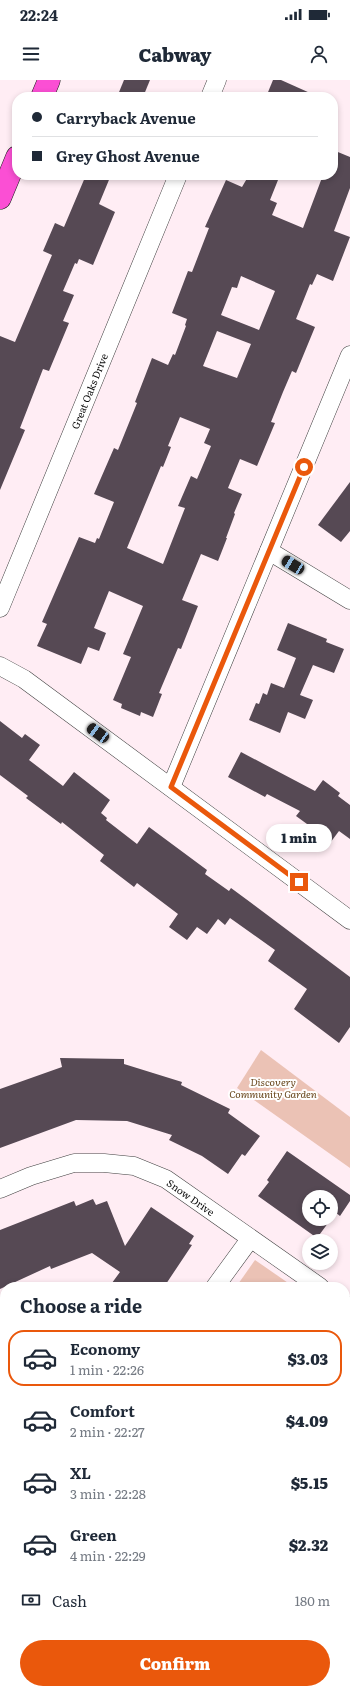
<!DOCTYPE html>
<meta charset="utf-8">
<style>
body{margin:0;font-family:Literata,serif;background:#f2f2f3;color:#1f2937;height:100vh;display:flex;flex-direction:column;font-size:15px;white-space:nowrap}
*{box-sizing:border-box;margin:0}
p{font-size:13px;color:#747a83}
.icon{flex:none;width:22px;height:22px;fill:none;stroke:currentColor;stroke-width:2;stroke-linecap:round;stroke-linejoin:round}
.map{position:relative;flex:1;overflow:hidden}
.details{position:absolute;left:0px;top:1202px;width:350px;height:412px;display:flex;flex-direction:column;background:#fff;border-radius:16px 16px 0 0;box-shadow:0 2px 6px #0003}
.details>*{flex:none}
.top-card{position:absolute;left:12px;top:12px;width:326px;height:88px;border-radius:16px;box-shadow:0 2px 6px #0003;display:grid;align-content:center;height:88px;padding:0 20px;background:#fff}
.tools{position:absolute;left:302px;top:1110px;display:grid;gap:8px}
.tools a{display:grid;place-items:center;width:36px;height:36px;border-radius:50%;background:#fff;box-shadow:0 2px 6px #0003;font-size:20px}
.end{position:absolute;width:18px;height:18px;margin:-9px;border:5px solid #ea580c;background:#fff;box-shadow:0 0 0 2px #fff}
.from{border-radius:50%}
.bubble{position:absolute;height:28px;border-radius:14px;background:#fff;box-shadow:0 2px 6px #0003;font-size:13px;font-weight:800;line-height:28px;text-align:center}
.car{position:absolute;width:12px;height:24px;margin:-12px -6px;border-radius:5px;box-shadow:0 0 3px 1px #0007;background:linear-gradient(#222 24%,#8ab4d8 0 40%,#222 0 76%,#8ab4d8 0 86%,#222 0)}
.top-card b{display:flex;align-items:center;gap:14px;height:38px;font-size:15px}
.top-card b+b{border-top:1px solid #e0e1e3}
.top-card i{width:10px;height:10px;background:#1f2937}
ul{padding:0;list-style:none}
li{display:flex;align-items:center;gap:12px;height:56px;margin:0 8px 6px;padding:0 12px;border:2px solid transparent;border-radius:16px}
li div{flex:1}
li b{display:block;font-size:15px}
li em{font-style:normal;font-weight:800}
li.current{border-color:#ea580c}
li>.icon{width:36px;height:36px;stroke-width:1.5}
h2{padding:0 20px;font-size:18px;line-height:48px}
.pay{display:flex;align-items:center;gap:10px;height:44px;padding:0 20px;font-size:15px}
.pay p{margin-inline-start:auto}
.primary-button{display:flex;gap:8px;margin-top:auto;padding:8px 20px}
.primary-button a{flex:1;height:46px;border-radius:24px;background:#ea580c;color:#fff;font-size:16px;font-weight:800;line-height:46px;text-align:center}
.status{display:flex;justify-content:space-between;align-items:center;height:28px;padding:0 20px;background:#fff;direction:ltr}
.status svg{height:11px;fill:currentColor}
header{display:flex;justify-content:space-between;align-items:center;height:52px;padding:0 20px;background:#fff;font-size:18px;font-weight:800}
.map>svg:first-child{display:block}
.green{fill:#ebc2b5}
.building{fill:#564954;fill-rule:evenodd}
.lines{fill:none;stroke-linecap:round;stroke-linejoin:round}
.street-casing{stroke:#404040;stroke-width:19}
.highway-casing{stroke:#1e1e1e;stroke-width:23}
.street{stroke:#fff;stroke-width:18}
.highway{stroke:#fb4fd4;stroke-width:22}
.route{stroke:#ea580c;stroke-width:5}
.labels{text-anchor:middle;dominant-baseline:central;stroke-width:4;stroke-linejoin:round;paint-order:stroke}
.street-label{font-size:10px;fill:#0d0d0d;stroke:#fff}
.park-label{font-size:10px;font-style:italic;fill:#67451a;stroke:#fff}
</style>
<div class="status"><b>22:24</b><svg viewBox="0 0 49 12"><path d="M0 12V9h3v3zM5 12V6h3v6zM10 12V3h3v9zM15 12V0h3v12zM26 1h20v11H26zM47 4h2v5h-2z"/></svg></div>
<header><svg class="icon" aria-label="menu" viewBox="0 0 24 24"><path d="M4 6h16M4 12h16M4 18h16"/></svg>Cabway<svg class="icon" aria-label="person" viewBox="0 0 24 24"><circle cx="12" cy="8" r="4"/><path d="M4 21q1-7 8-7t8 7"/></svg></header>
<div class="map">
<svg width="350" height="1614" viewBox="0 0 350 1614">
<rect width="100%" height="100%" fill="#ffedf4"/>
<g class="green">
<path d="M 261,970 L 350,1037 L 350,1088 L 237,1008 Z"/>
<path d="M 255,1180 L 294,1207 L 236,1207 Z"/>
<path d="M 345,1243 L 350,1246 L 350,1614 L 0,1614 L 0,1376 L 5,1374 L 5,1609 L 345,1609 Z"/>
</g>
<g class="building">
<path d="M 124,0 L 150,0 L 143,17 L 117,17 Z"/>
<path d="M 273,0 L 281,0 L 319,17 L 266,17 Z"/>
<path d="M 333,70 L 350,77 L 350,108 L 334,151 L 350,157 L 333,201 L 317,194 L 312,205 L 310,204 L 296,239 L 315,247 L 296,293 L 292,291 L 283,312 L 271,342 L 275,343 L 257,386 L 240,379 L 228,408 L 242,414 L 234,433 L 235,434 L 226,458 L 227,458 L 218,481 L 201,474 L 182,520 L 198,526 L 181,569 L 178,568 L 159,613 L 162,614 L 153,637 L 141,632 L 140,636 L 121,628 L 122,624 L 113,620 L 131,577 L 123,574 L 143,526 L 109,511 L 94,548 L 106,553 L 99,571 L 88,567 L 81,584 L 37,566 L 47,544 L 42,542 L 79,457 L 95,463 L 97,458 L 99,459 L 114,422 L 94,414 L 114,368 L 118,370 L 137,323 L 135,322 L 152,278 L 168,285 L 173,274 L 175,275 L 186,246 L 185,245 L 187,239 L 172,233 L 188,191 L 192,192 L 209,148 L 205,147 L 226,100 L 242,107 L 249,95 L 270,95 L 278,100 L 270,120 L 277,123 L 272,135 L 303,148 L 323,95 L 333,95 ZM 241,196 L 275,211 L 259,250 L 221,235 L 232,207 L 237,208 ZM 217,251 L 251,264 L 237,298 L 203,286 ZM 180,337 L 210,349 L 204,363 L 211,366 L 197,399 L 191,396 L 178,426 L 185,428 L 163,484 L 127,468 L 161,386 L 163,387 L 171,367 L 168,366 Z"/>
<path d="M 86,95 L 111,95 L 99,124 L 115,132 L 93,185 L 79,179 L 77,184 L 75,183 L 63,211 L 74,215 L 63,241 L 69,243 L 49,291 L 43,289 L 20,348 L 25,350 L 0,410 L 0,256 L 15,262 L 52,175 L 43,171 L 55,143 L 64,147 Z"/>
<path d="M 350,402 L 350,451 L 341,462 L 318,445 Z"/>
<path d="M 288,543 L 327,559 L 326,562 L 344,569 L 334,593 L 313,585 L 300,615 L 313,620 L 305,639 L 288,632 L 280,653 L 249,640 L 256,623 L 259,624 L 263,613 L 267,615 L 271,603 L 284,608 L 296,578 L 277,570 Z"/>
<path d="M 0,641 L 22,658 L 25,654 L 40,665 L 29,680 L 63,706 L 74,692 L 110,720 L 101,733 L 107,738 L 106,740 L 137,764 L 149,747 L 207,790 L 205,794 L 229,811 L 231,808 L 250,822 L 350,897 L 350,947 L 339,963 L 294,929 L 307,909 L 268,881 L 275,870 L 230,838 L 225,845 L 218,839 L 207,854 L 197,847 L 187,860 L 169,847 L 178,834 L 137,803 L 134,807 L 100,781 L 104,775 L 62,742 L 61,744 L 26,718 L 28,716 L 0,695 Z"/>
<path d="M 241,672 L 315,711 L 323,700 L 340,713 L 338,716 L 350,725 L 350,759 L 339,751 L 327,767 L 312,756 L 314,754 L 305,747 L 307,744 L 296,736 L 300,731 L 267,714 L 265,717 L 228,697 Z"/>
<path d="M 60,978 L 124,979 L 124,984 L 182,1002 L 181,1005 L 230,1029 L 228,1033 L 260,1056 L 245,1076 L 242,1074 L 228,1094 L 202,1076 L 169,1060 L 172,1055 L 127,1041 L 76,1040 L 0,1068 L 0,1009 L 62,987 Z"/>
<path d="M 287,1071 L 350,1115 L 350,1121 L 340,1136 L 335,1132 L 331,1139 L 331,1117 L 309,1117 L 309,1139 L 331,1139 L 317,1158 L 258,1116 L 269,1102 L 267,1100 Z"/>
<path d="M 93,1119 L 96,1125 L 107,1121 L 125,1166 L 151,1127 L 194,1156 L 189,1164 L 192,1165 L 164,1207 L 109,1207 L 120,1192 L 92,1173 L 51,1189 L 50,1186 L 0,1209 L 0,1150 L 74,1121 L 76,1126 Z"/>
</g>
<g class="lines">
<defs>
<g id="street">
<path d="M 210,17 L 217,0"/>
<path d="M 269,471 L 350,520"/>
<path d="M 0,528 L 178,95"/>
<path d="M 0,586 L 24,599 L 350,840"/>
<path d="M 171,707 L 350,275"/>
<path d="M 0,1109 L 31,1096 L 74,1083 L 104,1083 L 134,1086 L 166,1099 L 320,1207"/>
<path d="M 215,1207 L 250,1159"/>
<path d="M 345,1225 L 350,1228"/>
<path d="M 0,1355 L 5,1352"/>
</g>
<g id="highway">
<path d="M 42,17 L 49,0"/>
<path d="M 0,118 L 17,77"/>
</g>
</defs>
<use href="#street" class="street-casing"/>
<use href="#highway" class="highway-casing"/>
<use href="#street" class="street"/>
<use href="#highway" class="highway"/>
</g>
<g class="lines">
<path class="route" d="M 299,802 L 171,707 L 304,387"/>
</g>
<g class="labels">
<g class="street-label">
<text transform="translate(89 311) rotate(-68)">Great Oaks Drive</text>
<text transform="translate(191 1117) rotate(35)">Snow Drive</text>
</g>
<g class="park-label">
<text x="273" y="1001">Discovery<tspan x="273" dy="12">Community Garden</tspan></text>
</g>
</g>
</svg>
<div class="tools">
<a><svg class="icon" aria-label="locate" viewBox="0 0 24 24"><circle cx="12" cy="12" r="6"/><path d="M12 2v4M12 18v4M2 12h4M18 12h4"/></svg></a>
<a><svg class="icon" aria-label="layers" viewBox="0 0 24 24"><path d="M12 4l9 5-9 5-9-5zM3 14l9 5 9-5"/></svg></a>
</div>
<i class="end from" style="left:304px;top:387px"></i>
<i class="end" style="left:299px;top:802px"></i>
<div class="bubble" style="left:266px;top:744px;width:66px">1 min</div>
<i class="car" style="left:293px;top:485px;rotate:301deg"></i>
<i class="car" style="left:98px;top:653px;rotate:306deg"></i>
<div class="top-card">
<b><i class="from"></i>Carryback Avenue</b>
<b><i></i>Grey Ghost Avenue</b>
</div>
<section class="details">
<h2>Choose a ride</h2>
<ul>
<li class="current"><svg class="icon" aria-label="car" viewBox="0 0 24 24"><path d="M5 17H2v-5l4-1 3-4h7l3 4 3 1v5h-3M9 17h6M6 11h13"/><circle cx="7" cy="17" r="2"/><circle cx="17" cy="17" r="2"/></svg><div><b>Economy</b><p>1 min · 22:26</p></div><em>$3.03</em></li>
<li><svg class="icon" aria-label="car" viewBox="0 0 24 24"><path d="M5 17H2v-5l4-1 3-4h7l3 4 3 1v5h-3M9 17h6M6 11h13"/><circle cx="7" cy="17" r="2"/><circle cx="17" cy="17" r="2"/></svg><div><b>Comfort</b><p>2 min · 22:27</p></div><em>$4.09</em></li>
<li><svg class="icon" aria-label="car" viewBox="0 0 24 24"><path d="M5 17H2v-5l4-1 3-4h7l3 4 3 1v5h-3M9 17h6M6 11h13"/><circle cx="7" cy="17" r="2"/><circle cx="17" cy="17" r="2"/></svg><div><b>XL</b><p>3 min · 22:28</p></div><em>$5.15</em></li>
<li><svg class="icon" aria-label="car" viewBox="0 0 24 24"><path d="M5 17H2v-5l4-1 3-4h7l3 4 3 1v5h-3M9 17h6M6 11h13"/><circle cx="7" cy="17" r="2"/><circle cx="17" cy="17" r="2"/></svg><div><b>Green</b><p>4 min · 22:29</p></div><em>$2.32</em></li>
</ul>
<div class="pay"><svg class="icon" aria-label="cash" viewBox="0 0 24 24"><path d="M3 7h18v10H3z"/><circle cx="12" cy="12" r="2"/></svg>Cash<p>180 m</p></div>
<div class="primary-button"><a>Confirm</a></div>
</section>
</div>
